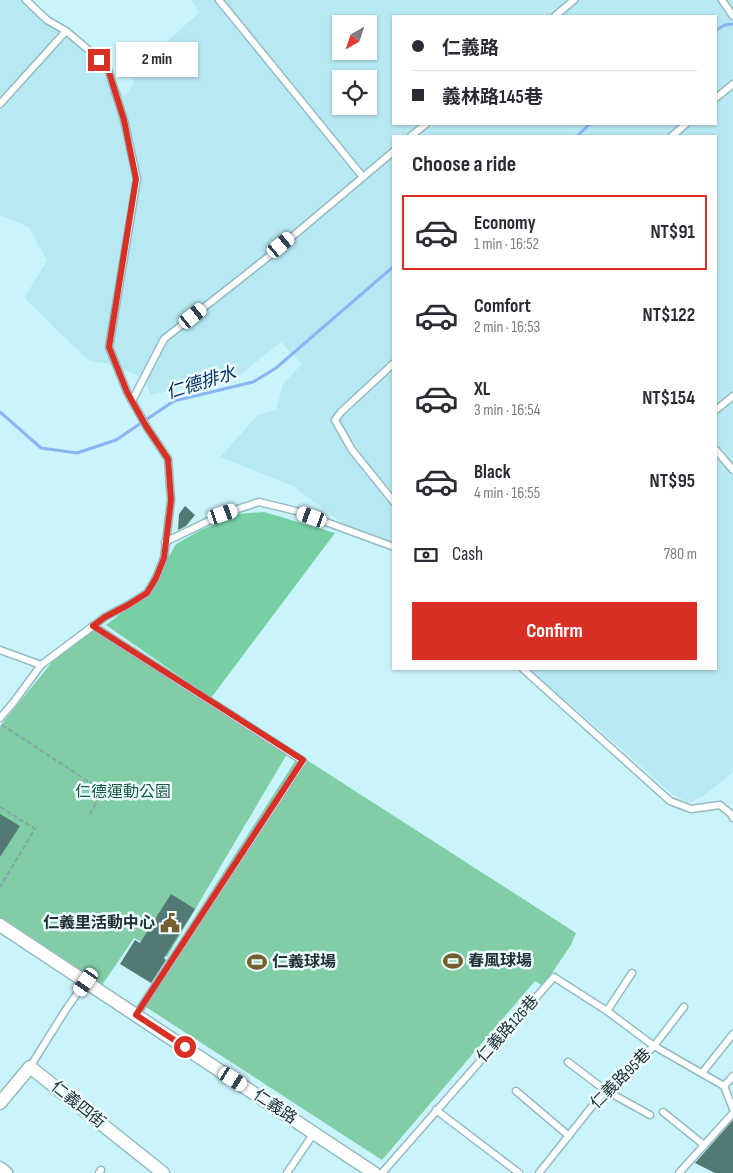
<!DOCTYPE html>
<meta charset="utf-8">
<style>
body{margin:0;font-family:"Sofia Sans Condensed","Noto Sans TC",sans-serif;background:#f2f2f3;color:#2b2b33;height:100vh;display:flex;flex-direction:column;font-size:19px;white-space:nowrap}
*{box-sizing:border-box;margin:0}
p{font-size:16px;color:#7c7c81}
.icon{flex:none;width:28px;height:28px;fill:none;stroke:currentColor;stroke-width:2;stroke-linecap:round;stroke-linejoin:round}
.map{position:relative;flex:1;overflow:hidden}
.details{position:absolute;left:392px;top:135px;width:325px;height:535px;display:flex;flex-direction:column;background:#fff;border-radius:0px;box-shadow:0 1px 4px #0004}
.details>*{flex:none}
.top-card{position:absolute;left:392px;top:15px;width:325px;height:110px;border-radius:0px;box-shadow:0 1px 4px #0004;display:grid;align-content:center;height:110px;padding:0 20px;background:#fff}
.needle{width:32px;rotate:219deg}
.fabs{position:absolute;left:332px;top:15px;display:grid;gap:10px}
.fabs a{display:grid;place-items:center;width:45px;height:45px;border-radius:0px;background:#fff;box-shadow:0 1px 4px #0004;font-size:25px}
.end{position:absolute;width:22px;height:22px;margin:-11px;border:6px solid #d93025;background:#fff;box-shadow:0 0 0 2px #fff}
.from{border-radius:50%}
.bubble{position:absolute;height:35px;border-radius:0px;background:#fff;box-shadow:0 1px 4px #0004;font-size:16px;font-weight:700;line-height:35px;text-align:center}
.car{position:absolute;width:15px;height:30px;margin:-15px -8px;border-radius:6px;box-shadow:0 0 4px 1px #0007;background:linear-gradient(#fff 24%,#345 0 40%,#fff 0 76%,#345 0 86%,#fff 0)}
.top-card b{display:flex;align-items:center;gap:18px;height:48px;font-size:19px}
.top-card b+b{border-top:1px solid #e1e1e2}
.top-card i{width:12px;height:12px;background:#2b2b33}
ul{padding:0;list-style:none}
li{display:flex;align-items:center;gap:15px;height:75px;margin:0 10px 8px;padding:0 10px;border:2px solid transparent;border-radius:0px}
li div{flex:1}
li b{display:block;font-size:19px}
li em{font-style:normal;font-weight:700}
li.active{border-color:#d93025}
li>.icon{width:45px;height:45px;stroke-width:1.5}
h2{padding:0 20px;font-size:22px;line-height:60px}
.pay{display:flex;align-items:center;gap:12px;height:55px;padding:0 20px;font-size:19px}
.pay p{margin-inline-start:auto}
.cta{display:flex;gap:10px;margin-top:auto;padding:10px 20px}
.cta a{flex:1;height:58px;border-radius:0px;background:#d93025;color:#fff;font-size:20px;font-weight:700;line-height:58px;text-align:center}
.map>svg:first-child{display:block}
.built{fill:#b7e9f3;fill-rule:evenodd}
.green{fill:#80cda6}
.forest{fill:#77d0a4}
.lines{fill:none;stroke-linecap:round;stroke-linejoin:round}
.stream{stroke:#89b5f7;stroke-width:3}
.building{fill:#537974}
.lane-casing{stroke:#93bbc2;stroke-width:9}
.street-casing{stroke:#93bbc2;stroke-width:15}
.path{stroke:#86a5aa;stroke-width:2;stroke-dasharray:5 2.5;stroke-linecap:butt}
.lane{stroke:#fff;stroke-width:6}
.street{stroke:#fff;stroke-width:12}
.route{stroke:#d93025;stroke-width:6}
.labels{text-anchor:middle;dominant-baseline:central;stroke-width:5;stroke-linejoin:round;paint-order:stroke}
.park-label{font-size:16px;fill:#195d40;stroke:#ecfcff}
.poi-label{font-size:16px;font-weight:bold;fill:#203033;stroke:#ecfcff;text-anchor:start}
.street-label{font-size:16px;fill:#203033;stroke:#ecfcff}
.water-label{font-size:18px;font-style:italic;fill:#042d66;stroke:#ecfcff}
</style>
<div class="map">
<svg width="733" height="1173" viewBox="0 0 733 1173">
<rect width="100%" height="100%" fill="#caf4fb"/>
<path class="built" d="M 0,0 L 26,0 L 91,52 L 106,66 L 124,97 L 134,83 L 131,73 L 200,12 L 191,0 L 733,0 L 733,772 L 702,797 L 689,803 L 673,795 L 576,709 L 526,669 L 716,669 L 716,136 L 394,136 L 394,548 L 366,541 L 293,486 L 220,457 L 258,415 L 276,410 L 283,384 L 302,364 L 281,342 L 239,376 L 150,395 L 146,380 L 115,365 L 88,360 L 24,298 L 47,261 L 29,227 L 0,215 ZM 394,16 L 716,16 L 716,124 L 394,124 ZM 341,24 L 369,24 L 369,51 L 341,51 ZM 341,79 L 369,79 L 369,106 L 341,106 Z"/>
<g class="green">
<path d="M 96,627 L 287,754 L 167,957 L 134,938 L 102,985 L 0,919 L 0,726 L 62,650 Z"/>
<path d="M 299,755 L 576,933 L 571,945 L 543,986 L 535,981 L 382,1160 L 146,1007 L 144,996 Z"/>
</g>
<path class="forest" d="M 264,512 L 335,533 L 211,698 L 106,625 L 147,594 L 176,544 L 201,530 L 238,514 Z"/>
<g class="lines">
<g class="stream">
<path d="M 716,30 L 725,25 L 733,24"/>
<path d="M 577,136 L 590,124"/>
<path d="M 0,412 L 41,448 L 77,453 L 116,440 L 174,401 L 253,382 L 276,368 L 394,266"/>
</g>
</g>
<g class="building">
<path d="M 185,506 L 195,515 L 186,526 L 178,530 L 179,514 Z"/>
<path d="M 0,814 L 20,826 L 0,857 Z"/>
<path d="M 171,894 L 195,909 L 164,958 L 166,960 L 151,983 L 120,964 L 135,940 L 140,943 Z"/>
<path d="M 733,1120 L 733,1173 L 715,1173 L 695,1163 Z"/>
</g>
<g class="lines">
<defs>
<g id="lane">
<path d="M 219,0 L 363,177"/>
<path d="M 722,0 L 733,16"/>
<path d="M 555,16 L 574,0"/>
<path d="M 716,98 L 733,84"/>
<path d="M 0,104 L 66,31"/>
<path d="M 411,136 L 426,124"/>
<path d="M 672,136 L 686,124"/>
<path d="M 394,363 L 341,412 L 335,420 L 352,450 L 394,502"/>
<path d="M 132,401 L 164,339 L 268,257 L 394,151"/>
<path d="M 716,410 L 733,396"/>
<path d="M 716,450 L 733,470"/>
<path d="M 165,542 L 223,514 L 259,502 L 296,511 L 394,547"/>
<path d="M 93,626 L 303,761 L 136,1015"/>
<path d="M 0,650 L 41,665"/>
<path d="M 523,669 L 670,801 L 691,809 L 720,805 L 731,814 L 733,818"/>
<path d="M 0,718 L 13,703 L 41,665 L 105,617 L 128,605 L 147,593 L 156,578 L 164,558 L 171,500 L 168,459 L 148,429 L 127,392 L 109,347 L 137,179 L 124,120 L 108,69 L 91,52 L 66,31 L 47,20 L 26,0"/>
<path d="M 607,1011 L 632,973"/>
<path d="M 568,1062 L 605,1090 L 650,1115"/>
<path d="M 30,1067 L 65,1011 L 86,981"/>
<path d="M 702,1073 L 733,1034"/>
<path d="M 724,1086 L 733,1076"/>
<path d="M 516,1091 L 569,1136"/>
<path d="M 436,1110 L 519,1173"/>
<path d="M 663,1112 L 704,1145"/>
<path d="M 99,1173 L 101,1170"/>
<path d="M 287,1173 L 314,1133"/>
<path d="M 382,1173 L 554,977 L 607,1011 L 654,1046 L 724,1086 L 733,1109"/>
<path d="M 539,1173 L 605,1090 L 621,1078 L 654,1046 L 684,1007"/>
<path d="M 679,1173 L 733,1113"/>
</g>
<g id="street">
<path d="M 0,925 L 374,1173"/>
<path d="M 0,1103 L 30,1067 L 163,1173"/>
<path d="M 0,1168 L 6,1173"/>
</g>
</defs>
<use href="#lane" class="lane-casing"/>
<use href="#street" class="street-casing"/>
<g class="path">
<path d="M 2,725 L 103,791 L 89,816"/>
<path d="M 0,807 L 35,829 L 0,887"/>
</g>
<use href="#lane" class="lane"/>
<use href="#street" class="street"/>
</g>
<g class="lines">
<path class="route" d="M 99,60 L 108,69 L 124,120 L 136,179 L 109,347 L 127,392 L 146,426 L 168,459 L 171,500 L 164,558 L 156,578 L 147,593 L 128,605 L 105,617 L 93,626 L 303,760 L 136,1015 L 185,1047"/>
</g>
<defs>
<symbol id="civic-bare" viewBox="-9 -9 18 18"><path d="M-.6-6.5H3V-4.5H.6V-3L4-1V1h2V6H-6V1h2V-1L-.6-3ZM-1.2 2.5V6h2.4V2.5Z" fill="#73602e" stroke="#ecfcff" stroke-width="2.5" paint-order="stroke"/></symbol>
<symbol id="stadium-bare" viewBox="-9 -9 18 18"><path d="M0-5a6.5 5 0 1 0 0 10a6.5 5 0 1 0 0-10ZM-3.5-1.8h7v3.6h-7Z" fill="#73602e" stroke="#ecfcff" stroke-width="2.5" paint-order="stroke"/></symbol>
</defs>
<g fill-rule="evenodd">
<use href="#civic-bare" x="156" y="909" width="28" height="28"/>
<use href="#stadium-bare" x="439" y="947" width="28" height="28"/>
<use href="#stadium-bare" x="243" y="948" width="28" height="28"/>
</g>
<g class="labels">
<g class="park-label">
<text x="123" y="792">仁德運動公園</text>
</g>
<g class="poi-label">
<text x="155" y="923" text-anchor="end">仁義里活動中心</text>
<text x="468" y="961">春風球場</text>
<text x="272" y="962">仁義球場</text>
</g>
<g class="street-label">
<text transform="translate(508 1029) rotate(-48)">仁義路126巷</text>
<text transform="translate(621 1079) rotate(-45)">仁義路95巷</text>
<text transform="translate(78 1105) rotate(39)">仁義四街</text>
<text transform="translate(275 1107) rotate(34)">仁義路</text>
</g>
<g class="water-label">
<text transform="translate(201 383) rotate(-17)">仁德排水</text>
</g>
</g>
</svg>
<div class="fabs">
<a><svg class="needle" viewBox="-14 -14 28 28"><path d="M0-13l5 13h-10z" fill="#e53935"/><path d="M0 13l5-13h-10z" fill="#7c7c81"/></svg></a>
<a><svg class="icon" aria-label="locate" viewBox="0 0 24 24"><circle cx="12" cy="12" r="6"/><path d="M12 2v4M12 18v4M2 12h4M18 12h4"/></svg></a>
</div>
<i class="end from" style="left:185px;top:1047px"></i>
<i class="end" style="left:99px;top:60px"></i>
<div class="bubble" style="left:116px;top:42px;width:82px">2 min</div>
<i class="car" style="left:281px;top:245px;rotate:50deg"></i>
<i class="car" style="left:193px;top:316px;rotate:51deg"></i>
<i class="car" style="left:223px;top:514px;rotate:71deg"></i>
<i class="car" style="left:312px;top:517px;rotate:290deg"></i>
<i class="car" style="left:86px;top:982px;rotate:215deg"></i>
<i class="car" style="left:233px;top:1079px;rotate:123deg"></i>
<div class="top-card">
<b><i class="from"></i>仁義路</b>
<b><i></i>義林路145巷</b>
</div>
<section class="details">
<h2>Choose a ride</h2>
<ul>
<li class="active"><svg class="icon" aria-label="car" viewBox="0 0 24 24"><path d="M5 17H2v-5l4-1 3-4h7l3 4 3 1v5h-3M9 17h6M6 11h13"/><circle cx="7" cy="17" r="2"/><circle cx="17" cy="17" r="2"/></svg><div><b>Economy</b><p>1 min · 16:52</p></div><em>NT$91</em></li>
<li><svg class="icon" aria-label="car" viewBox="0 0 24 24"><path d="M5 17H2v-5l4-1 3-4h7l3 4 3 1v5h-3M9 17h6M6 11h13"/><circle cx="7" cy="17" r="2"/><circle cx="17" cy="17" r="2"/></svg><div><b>Comfort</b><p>2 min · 16:53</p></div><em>NT$122</em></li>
<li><svg class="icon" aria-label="car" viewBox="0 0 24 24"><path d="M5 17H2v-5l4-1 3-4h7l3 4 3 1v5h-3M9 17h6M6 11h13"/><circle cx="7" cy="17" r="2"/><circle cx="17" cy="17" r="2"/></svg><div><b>XL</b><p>3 min · 16:54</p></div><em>NT$154</em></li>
<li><svg class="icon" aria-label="car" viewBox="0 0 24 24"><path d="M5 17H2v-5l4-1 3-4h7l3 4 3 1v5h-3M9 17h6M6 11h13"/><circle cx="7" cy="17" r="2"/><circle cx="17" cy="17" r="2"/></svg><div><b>Black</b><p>4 min · 16:55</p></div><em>NT$95</em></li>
</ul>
<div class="pay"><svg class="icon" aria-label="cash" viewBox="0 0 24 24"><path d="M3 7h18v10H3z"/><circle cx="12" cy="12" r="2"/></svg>Cash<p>780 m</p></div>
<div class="cta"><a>Confirm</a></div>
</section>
</div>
